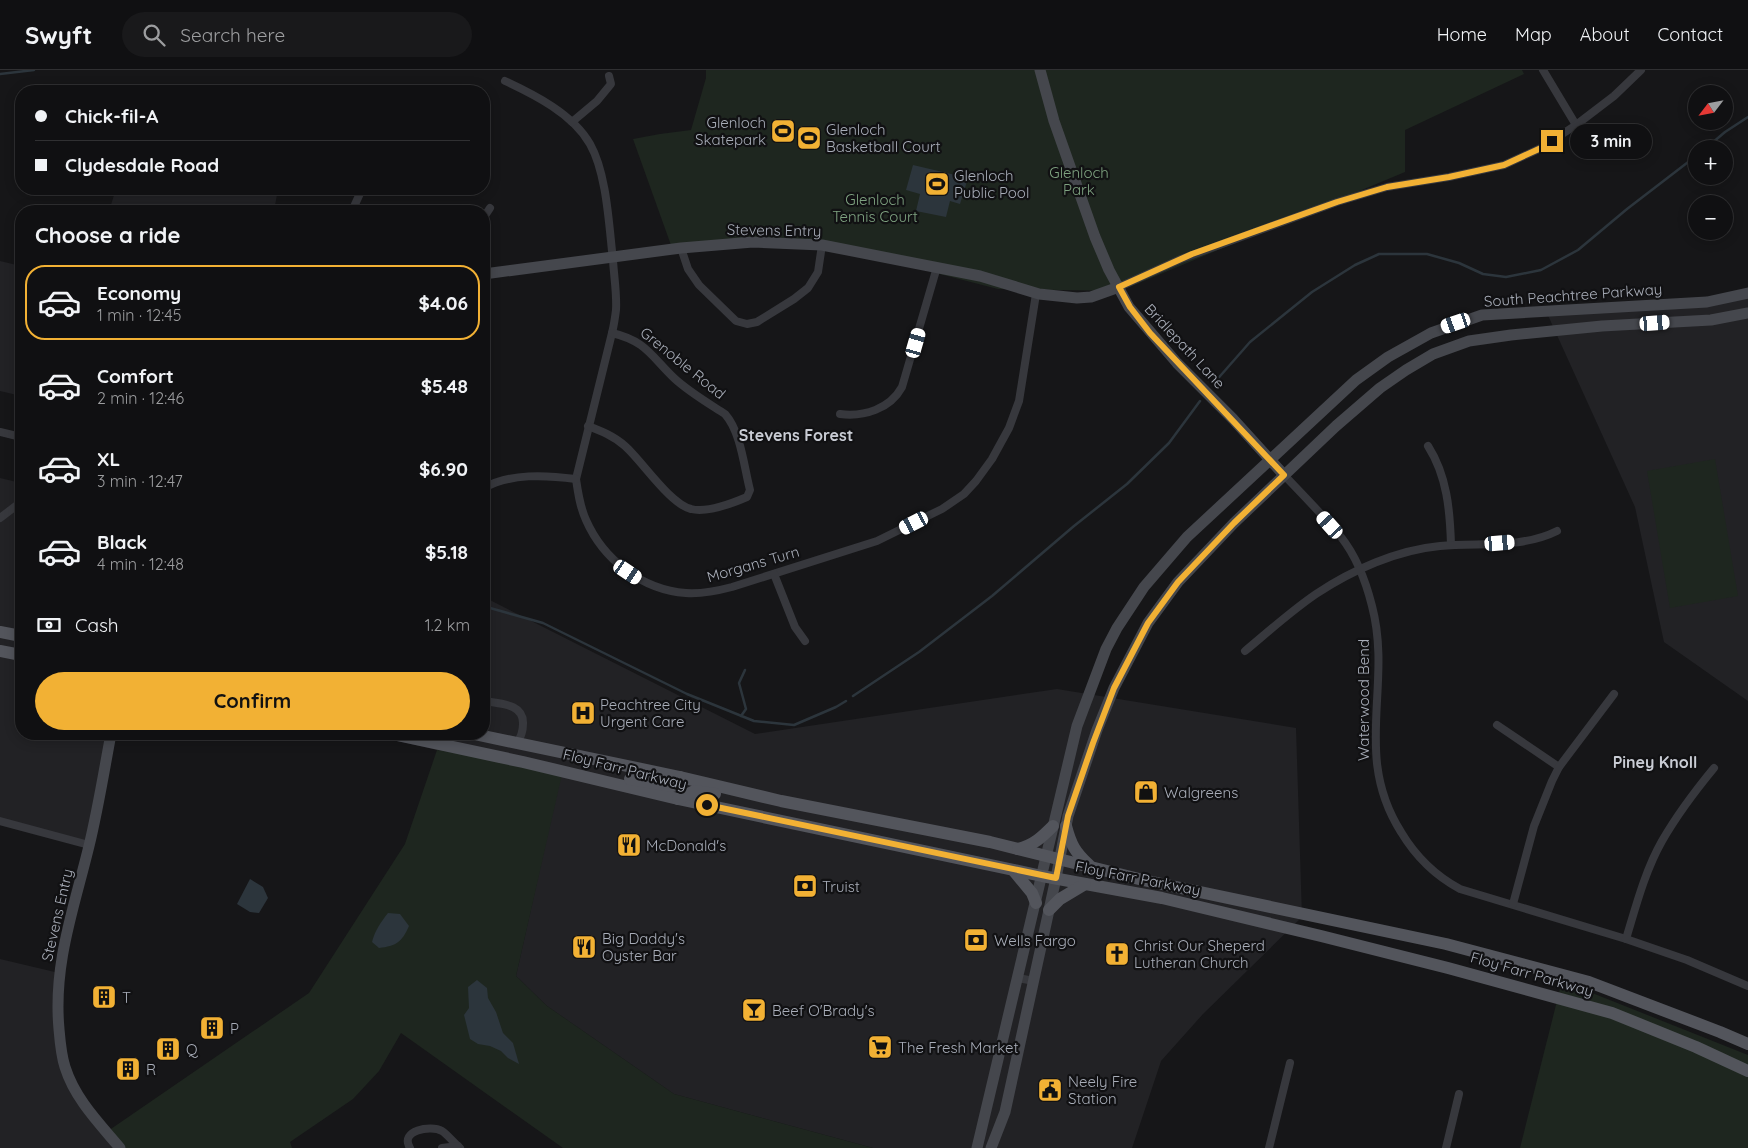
<!DOCTYPE html>
<meta charset="utf-8">
<style>
body{margin:0;font-family:Quicksand,sans-serif;background:#19191b;color:#f1f3f6;height:100vh;display:flex;flex-direction:column;font-size:19px;white-space:nowrap}
*{box-sizing:border-box;margin:0}
p{font-size:16px;color:#9c9d9f}
.icon{flex:none;width:28px;height:28px;fill:none;stroke:currentColor;stroke-width:2;stroke-linecap:round;stroke-linejoin:round}
.map{position:relative;flex:1;overflow:hidden}
.details{position:absolute;left:15px;top:135px;width:475px;height:535px;display:flex;flex-direction:column;background:#101012;border-radius:20px;box-shadow:0 2px 12px #0003,0 0 0 1px #303032}
.details>*{flex:none}
.top-card{position:absolute;left:15px;top:15px;width:475px;height:110px;border-radius:20px;box-shadow:0 2px 12px #0003,0 0 0 1px #303032;display:grid;align-content:center;height:110px;padding:0 20px;background:#101012}
.needle{width:32px;rotate:238deg}
.buttons{position:absolute;left:1688px;top:15px;display:grid;gap:10px}
.buttons a{display:grid;place-items:center;width:45px;height:45px;border-radius:50%;background:#101012;box-shadow:0 2px 12px #0003,0 0 0 1px #303032;font-size:25px}
.end{position:absolute;width:22px;height:22px;margin:-11px;border:6px solid #f2b134;background:#111;box-shadow:0 0 0 2px #111}
.from{border-radius:50%}
.bubble{position:absolute;height:35px;border-radius:18px;background:#101012;box-shadow:0 2px 12px #0003,0 0 0 1px #303032;font-size:16px;font-weight:700;line-height:35px;text-align:center}
.car{position:absolute;width:15px;height:30px;margin:-15px -8px;border-radius:6px;box-shadow:0 0 4px 1px #0007;background:linear-gradient(#fff 24%,#345 0 40%,#fff 0 76%,#345 0 86%,#fff 0)}
.top-card b{display:flex;align-items:center;gap:18px;height:48px;font-size:19px}
.top-card b+b{border-top:1px solid #303032}
.top-card i{width:12px;height:12px;background:#f1f3f6}
ul{padding:0;list-style:none}
li{display:flex;align-items:center;gap:15px;height:75px;margin:0 10px 8px;padding:0 10px;border:2px solid transparent;border-radius:20px}
li div{flex:1}
li b{display:block;font-size:19px}
li em{font-style:normal;font-weight:700}
li.on{border-color:#f2b134}
li>.icon{width:45px;height:45px;stroke-width:1.5}
h2{padding:0 20px;font-size:22px;line-height:60px}
.pay{display:flex;align-items:center;gap:12px;height:55px;padding:0 20px;font-size:19px}
.pay p{margin-inline-start:auto}
.button{display:flex;gap:10px;margin-top:auto;padding:10px 20px}
.button a{flex:1;height:58px;border-radius:30px;background:#f2b134;color:#111;font-size:20px;font-weight:700;line-height:58px;text-align:center}
header{display:flex;align-items:center;gap:30px;box-sizing:border-box;height:70px;padding:0 25px;background:#101012;border-bottom:1px solid #303032}
header strong{font-size:24px}
nav{display:flex;gap:28px;margin-inline-start:auto;font-size:18px}
.search{width:350px;height:45px;background:#19191b;display:flex;align-items:center;gap:12px;box-sizing:border-box;padding:0 18px;border-radius:28px;color:#9c9d9f;font-size:19px}
.map>svg:first-child{display:block}
.built{fill:#222225}
.green{fill:#1e261f}
.water{fill:#2c353c}
.lines{fill:none;stroke-linecap:round;stroke-linejoin:round}
.stream{stroke:#2c353c;stroke-width:2.5}
.street{stroke:#37383d;stroke-width:8}
.secondary{stroke:#45474d;stroke-width:11}
.primary{stroke:#53555c;stroke-width:12}
.route{stroke:#f2b134;stroke-width:6}
.labels{text-anchor:middle;dominant-baseline:central;stroke-width:4.5;stroke-linejoin:round;paint-order:stroke}
.poi-label{font-size:15px;fill:#a8adb8;stroke:#111113;text-anchor:start}
.park-label{font-size:15px;fill:#7fa381;stroke:#111113}
.street-label{font-size:15px;fill:#a8adb8;stroke:#111113}
.neighbourhood-label{font-size:16px;font-weight:bold;fill:#c9ccd4;stroke:#111113}
</style>
<header>
<strong>Swyft</strong>
<div class="search"><svg class="icon" aria-label="search" viewBox="0 0 24 24"><circle cx="10" cy="10" r="6"/><path d="M15 15l6 6"/></svg>Search here</div>
<nav><a>Home</a><a>Map</a><a>About</a><a>Contact</a></nav>
</header>
<div class="map">
<svg width="1748" height="1078" viewBox="0 0 1748 1078">
<rect width="100%" height="100%" fill="#161618"/>
<g class="built">
<path d="M 116,119 L 278,119 L 274,141 L 109,141 Z"/>
<path d="M 0,191 L 21,196 L 21,326 L 0,321 Z"/>
<path d="M 1748,223 L 1748,631 L 1664,572 L 1635,437 L 1546,241 L 1707,232 Z"/>
<path d="M 0,408 L 21,413 L 21,664 L 113,664 L 89,775 L 0,751 Z"/>
<path d="M 484,527 L 755,664 L 1057,619 L 1296,658 L 1302,847 L 1203,944 L 1161,991 L 1132,1078 L 873,1078 L 674,1024 L 547,936 L 516,906 L 562,700 L 437,680 L 367,664 L 484,664 Z"/>
<path d="M 0,889 L 59,903 L 58,948 L 77,1023 L 119,1078 L 0,1078 Z"/>
</g>
<g class="green">
<path d="M 706,0 L 1522,0 L 1524,4 L 1405,60 L 1405,102 L 1120,221 L 998,219 L 831,176 L 672,178 L 633,69 L 660,64 L 691,60 L 706,8 Z"/>
<path d="M 1715,389 L 1738,526 L 1670,538 L 1647,401 Z"/>
<path d="M 437,680 L 563,700 L 516,906 L 547,936 L 674,1024 L 873,1078 L 563,1078 L 401,963 L 379,1001 L 353,1029 L 290,1072 L 292,1078 L 120,1078 L 105,1063 L 309,923 L 405,774 Z"/>
<path d="M 1562,911 L 1748,985 L 1748,1078 L 1520,1078 Z"/>
</g>
<g class="water">
<path d="M 913,95 L 968,108 L 960,134 L 950,131 L 946,147 L 916,141 L 920,124 L 906,120 Z"/>
<path d="M 250,809 L 263,817 L 268,828 L 259,843 L 250,842 L 237,834 Z"/>
<path d="M 388,843 L 400,844 L 409,856 C 402,872 396,876 379,878 L 372,872 C 375,860 381,852 388,843 Z"/>
<path d="M 477,910 L 487,918 L 488,928 L 496,942 L 503,963 L 513,973 L 519,994 L 508,988 L 501,981 L 490,976 L 478,974 L 470,969 L 464,945 L 469,938 L 468,917 Z"/>
</g>
<g class="lines">
<g class="stream">
<path d="M 0,4 L 34,0"/>
<path d="M 1705,79 L 1725,62 L 1748,47"/>
<path d="M 1214,313 L 1250,272 L 1312,222 L 1355,195 L 1379,184 L 1427,184 L 1459,193 L 1483,204 L 1506,207 L 1541,200 L 1578,180 L 1627,139 L 1696,86"/>
<path d="M 484,534 L 490,538 L 543,553 L 687,624 L 754,651 L 794,655 L 836,637 L 846,631"/>
<path d="M 853,626 L 919,582 L 992,526 L 1074,456 L 1127,414 L 1169,373 L 1200,331"/>
<path d="M 741,646 L 746,639 L 739,613 L 745,600"/>
</g>
<g class="street">
<path d="M 1543,0 L 1576,55"/>
<path d="M 505,11 C 535,25 573,44 590,74 C 607,104 609,157 613,190 C 614,207 617,224 616,240 C 615,248 614,255 612,263 L 576,409 C 578,423 580,437 586,450 C 603,489 642,520 686,523 C 702,524 717,521 732,517 L 877,471 L 942,439 L 964,424 L 976,411 L 992,389 L 1009,358 L 1019,331 L 1036,224"/>
<path d="M 572,52 L 597,31 L 611,14 L 609,6"/>
<path d="M 352,141 L 362,119"/>
<path d="M 484,147 L 490,138"/>
<path d="M 681,178 L 688,199 L 699,215 L 736,251 L 747,254 L 757,252 L 794,229 L 808,218 L 818,202 L 822,175"/>
<path d="M 484,191 L 487,238 L 484,258"/>
<path d="M 1119,217 L 1181,189 L 1337,132 L 1387,117 L 1449,107 L 1504,95 L 1541,78 L 1576,55 L 1614,26 L 1641,0"/>
<path d="M 840,344 C 864,347 890,339 902,317 L 937,197"/>
<path d="M 588,356 C 601,361 614,366 625,376 C 642,391 670,434 691,439 C 706,443 733,433 747,427 L 750,420 C 744,397 741,362 725,344 C 708,333 689,322 674,308 C 651,286 646,271 612,263"/>
<path d="M 0,362 L 21,367"/>
<path d="M 1428,376 C 1447,406 1450,440 1451,475"/>
<path d="M 1284,405 C 1303,425 1323,445 1341,467 C 1356,486 1366,512 1372,536 C 1393,616 1352,685 1401,762 C 1416,787 1434,805 1460,819 L 1626,869 L 1687,890 L 1748,916"/>
<path d="M 484,418 C 510,403 546,405 576,409"/>
<path d="M 0,448 L 21,432"/>
<path d="M 774,504 L 795,557 L 805,571"/>
<path d="M 1245,581 C 1268,562 1291,541 1316,524 C 1352,500 1397,480 1440,476 C 1479,472 1521,479 1557,461"/>
<path d="M 484,631 C 499,634 524,633 523,654 C 523,661 521,667 517,673"/>
<path d="M 1497,655 L 1559,697"/>
<path d="M 0,751 L 89,775"/>
<path d="M 1513,834 L 1534,756 L 1552,711 L 1559,697 L 1614,624"/>
<path d="M 1626,869 C 1636,836 1645,801 1662,771 C 1677,745 1695,721 1714,698"/>
<path d="M 1018,908 L 1034,911"/>
<path d="M 410,1078 C 399,1060 431,1055 442,1061 C 448,1065 454,1073 460,1078"/>
<path d="M 442,1078 L 458,1076"/>
<path d="M 1269,1078 L 1290,993"/>
<path d="M 1446,1078 L 1459,1024"/>
</g>
<g class="secondary">
<path d="M 1040,0 L 1054,51 L 1095,167 L 1109,200 L 1129,237 L 1177,293 L 1233,349 L 1284,405"/>
<path d="M 484,204 L 681,178 L 753,172 L 822,175 L 980,206 L 1039,224 L 1077,228 L 1091,227 L 1119,217"/>
<path d="M 111,664 C 104,701 98,739 89,776 C 74,838 53,894 59,959 C 60,971 61,985 65,997 C 75,1029 99,1053 120,1078"/>
<path d="M 977,1078 L 1077,656 L 1106,579 L 1117,558 L 1144,517 L 1187,467 L 1356,310 L 1388,287 L 1431,263 L 1482,245 L 1707,232 L 1748,223"/>
<path d="M 991,1078 L 1005,1042 L 1056,808 L 1068,746 L 1097,660 L 1114,618 L 1148,553 L 1178,512 L 1234,453 L 1336,356 L 1380,318 L 1406,300 L 1433,284 L 1469,271 L 1511,265 L 1602,256 L 1711,250 L 1748,243"/>
</g>
<g class="primary">
<path d="M 0,562 L 21,566"/>
<path d="M 0,581 L 21,585"/>
<path d="M 392,664 L 523,692 L 678,729 L 1042,806 L 1162,828 L 1321,866 L 1448,898 L 1612,943 L 1696,977 L 1748,1001"/>
<path d="M 474,664 L 680,707 L 781,731 L 990,772 L 1143,810 L 1446,874 L 1589,912 L 1720,962 L 1748,974"/>
<path d="M 630,709 L 672,716 L 677,715 L 680,707"/>
<path d="M 678,729 L 694,721 L 715,724"/>
<path d="M 1066,756 C 1071,775 1075,782 1089,795"/>
<path d="M 1018,779 C 1034,775 1042,767 1053,756"/>
<path d="M 1013,800 L 1032,823 L 1036,833"/>
<path d="M 1049,840 L 1060,829 L 1085,814"/>
</g>
</g>
<g class="lines">
<path class="route" d="M 707,735 L 1056,808 L 1068,746 L 1093,673 L 1114,618 L 1148,553 L 1178,512 L 1234,453 L 1284,405 L 1150,263 L 1130,237 L 1119,217 L 1192,184 L 1337,132 L 1387,117 L 1449,107 L 1504,95 L 1541,78 L 1552,71"/>
</g>
<defs>
<symbol id="stadium-square" viewBox="-11 -11 22 22"><rect x="-9" y="-9" width="18" height="18" rx="4" fill="#f2b134" stroke="#111113"/><path d="M0-5a6.5 5 0 1 0 0 10a6.5 5 0 1 0 0-10ZM-3.5-1.8h7v3.6h-7Z" fill="#111"/></symbol>
<symbol id="hospital-square" viewBox="-11 -11 22 22"><rect x="-9" y="-9" width="18" height="18" rx="4" fill="#f2b134" stroke="#111113"/><path d="M-5-5h3v3.5h4V-5h3V5h-3V1.5h-4V5h-3Z" fill="#111"/></symbol>
<symbol id="shop-square" viewBox="-11 -11 22 22"><rect x="-9" y="-9" width="18" height="18" rx="4" fill="#f2b134" stroke="#111113"/><path d="M-5-2.5h2.3a2.7 3.5 0 0 1 5.4 0H5L5.5 6h-11ZM-1.5-2.5h3a1.5 2.3 0 0 0-3 0Z" fill="#111"/></symbol>
<symbol id="restaurant-square" viewBox="-11 -11 22 22"><rect x="-9" y="-9" width="18" height="18" rx="4" fill="#f2b134" stroke="#111113"/><path d="M-5-6h1v4h1v-4h1v4h1v-4h1v5L-1.5 .5V6h-2V.5L-5-1ZM5-6V6H3V1.5H1.5Q1.5-4 5-6Z" fill="#111"/></symbol>
<symbol id="bank-square" viewBox="-11 -11 22 22"><rect x="-9" y="-9" width="18" height="18" rx="4" fill="#f2b134" stroke="#111113"/><path d="M-6-4H6V4H-6ZM0-2.3a2.3 2.3 0 1 0 0 4.6a2.3 2.3 0 1 0 0-4.6Z" fill="#111"/></symbol>
<symbol id="church-square" viewBox="-11 -11 22 22"><rect x="-9" y="-9" width="18" height="18" rx="4" fill="#f2b134" stroke="#111113"/><path d="M-1.2-6h2.4v3.5h3.3v2.4h-3.3V6h-2.4V-.1h-3.3v-2.4h3.3Z" fill="#111"/></symbol>
<symbol id="building-square" viewBox="-11 -11 22 22"><rect x="-9" y="-9" width="18" height="18" rx="4" fill="#f2b134" stroke="#111113"/><path d="M-4-6H4V6H1V3H-1V6H-4ZM-2.5-4.3h1.7v1.8h-1.7ZM.8-4.3h1.7v1.8H.8ZM-2.5-1h1.7V.8h-1.7ZM.8-1h1.7V.8H.8Z" fill="#111"/></symbol>
<symbol id="bar-square" viewBox="-11 -11 22 22"><rect x="-9" y="-9" width="18" height="18" rx="4" fill="#f2b134" stroke="#111113"/><path d="M-6-5H6L.8 .8V4.5H3.5V6h-7V4.5H-.8V.8Z" fill="#111"/></symbol>
<symbol id="supermarket-square" viewBox="-11 -11 22 22"><rect x="-9" y="-9" width="18" height="18" rx="4" fill="#f2b134" stroke="#111113"/><path d="M-6-5.5h2.5l.6 2H6L4.5 2H-2.5L-4.4-4H-6ZM-1.5 3.2a1.3 1.3 0 1 0 .1 0ZM3 3.2a1.3 1.3 0 1 0 .1 0Z" fill="#111"/></symbol>
<symbol id="civic-square" viewBox="-11 -11 22 22"><rect x="-9" y="-9" width="18" height="18" rx="4" fill="#f2b134" stroke="#111113"/><path d="M-.6-6.5H3V-4.5H.6V-3L4-1V1h2V6H-6V1h2V-1L-.6-3ZM-1.2 2.5V6h2.4V2.5Z" fill="#111"/></symbol>
</defs>
<g fill-rule="evenodd">
<use href="#stadium-square" x="769" y="47" width="28" height="28"/>
<use href="#stadium-square" x="795" y="54" width="28" height="28"/>
<use href="#stadium-square" x="923" y="100" width="28" height="28"/>
<use href="#hospital-square" x="569" y="629" width="28" height="28"/>
<use href="#shop-square" x="1132" y="708" width="28" height="28"/>
<use href="#restaurant-square" x="615" y="761" width="28" height="28"/>
<use href="#bank-square" x="791" y="802" width="28" height="28"/>
<use href="#bank-square" x="962" y="856" width="28" height="28"/>
<use href="#restaurant-square" x="570" y="863" width="28" height="28"/>
<use href="#church-square" x="1103" y="870" width="28" height="28"/>
<use href="#building-square" x="90" y="913" width="28" height="28"/>
<use href="#bar-square" x="740" y="926" width="28" height="28"/>
<use href="#building-square" x="198" y="944" width="28" height="28"/>
<use href="#supermarket-square" x="866" y="963" width="28" height="28"/>
<use href="#building-square" x="154" y="965" width="28" height="28"/>
<use href="#building-square" x="114" y="985" width="28" height="28"/>
<use href="#civic-square" x="1036" y="1006" width="28" height="28"/>
</g>
<g class="labels">
<g class="poi-label">
<text x="766" y="52" text-anchor="end">Glenloch<tspan x="766" dy="17">Skatepark</tspan></text>
<text x="826" y="59">Glenloch<tspan x="826" dy="17">Basketball Court</tspan></text>
<text x="954" y="105">Glenloch<tspan x="954" dy="17">Public Pool</tspan></text>
<text x="600" y="634">Peachtree City<tspan x="600" dy="17">Urgent Care</tspan></text>
<text x="1164" y="722">Walgreens</text>
<text x="646" y="775">McDonald's</text>
<text x="822" y="816">Truist</text>
<text x="602" y="868">Big Daddy's<tspan x="602" dy="17">Oyster Bar</tspan></text>
<text x="994" y="870">Wells Fargo</text>
<text x="1134" y="875">Christ Our Sheperd<tspan x="1134" dy="17">Lutheran Church</tspan></text>
<text x="122" y="927">T</text>
<text x="772" y="940">Beef O'Brady's</text>
<text x="230" y="958">P</text>
<text x="898" y="977">The Fresh Market</text>
<text x="186" y="979">Q</text>
<text x="146" y="999">R</text>
<text x="1068" y="1011">Neely Fire<tspan x="1068" dy="17">Station</tspan></text>
</g>
<g class="park-label">
<text x="1079" y="102">Glenloch<tspan x="1079" dy="17">Park</tspan></text>
<text x="875" y="129">Glenloch<tspan x="875" dy="17">Tennis Court</tspan></text>
</g>
<g class="street-label">
<text transform="translate(774 160) rotate(1)">Stevens Entry</text>
<text transform="translate(1573 225) rotate(-4)">South Peachtree Parkway</text>
<text transform="translate(1185 276) rotate(47)">Bridlepath Lane</text>
<text transform="translate(683 293) rotate(39)">Grenoble Road</text>
<text transform="translate(753 494) rotate(-16)">Morgans Turn</text>
<text transform="translate(1363 630) rotate(-90)">Waterwood Bend</text>
<text transform="translate(625 699) rotate(14)">Floy Farr Parkway</text>
<text transform="translate(1138 808) rotate(11)">Floy Farr Parkway</text>
<text transform="translate(57 845) rotate(-77)">Stevens Entry</text>
<text transform="translate(1532 904) rotate(16)">Floy Farr Parkway</text>
</g>
<g class="neighbourhood-label">
<text x="796" y="365">Stevens Forest</text>
<text x="1655" y="692">Piney Knoll</text>
</g>
</g>
</svg>
<div class="buttons">
<a><svg class="needle" viewBox="-14 -14 28 28"><path d="M0-13l5 13h-10z" fill="#e53935"/><path d="M0 13l5-13h-10z" fill="#9c9d9f"/></svg></a>
<a>+</a>
<a>−</a>
</div>
<i class="end from" style="left:707px;top:735px"></i>
<i class="end" style="left:1552px;top:71px"></i>
<div class="bubble" style="left:1570px;top:54px;width:82px">3 min</div>
<i class="car" style="left:1456px;top:253px;rotate:251deg"></i>
<i class="car" style="left:1655px;top:253px;rotate:86deg"></i>
<i class="car" style="left:916px;top:273px;rotate:16deg"></i>
<i class="car" style="left:914px;top:453px;rotate:243deg"></i>
<i class="car" style="left:1330px;top:455px;rotate:318deg"></i>
<i class="car" style="left:1500px;top:473px;rotate:85deg"></i>
<i class="car" style="left:628px;top:502px;rotate:124deg"></i>
<div class="top-card">
<b><i class="from"></i>Chick-fil-A</b>
<b><i></i>Clydesdale Road</b>
</div>
<section class="details">
<h2>Choose a ride</h2>
<ul>
<li class="on"><svg class="icon" aria-label="car" viewBox="0 0 24 24"><path d="M5 17H2v-5l4-1 3-4h7l3 4 3 1v5h-3M9 17h6M6 11h13"/><circle cx="7" cy="17" r="2"/><circle cx="17" cy="17" r="2"/></svg><div><b>Economy</b><p>1 min · 12:45</p></div><em>$4.06</em></li>
<li><svg class="icon" aria-label="car" viewBox="0 0 24 24"><path d="M5 17H2v-5l4-1 3-4h7l3 4 3 1v5h-3M9 17h6M6 11h13"/><circle cx="7" cy="17" r="2"/><circle cx="17" cy="17" r="2"/></svg><div><b>Comfort</b><p>2 min · 12:46</p></div><em>$5.48</em></li>
<li><svg class="icon" aria-label="car" viewBox="0 0 24 24"><path d="M5 17H2v-5l4-1 3-4h7l3 4 3 1v5h-3M9 17h6M6 11h13"/><circle cx="7" cy="17" r="2"/><circle cx="17" cy="17" r="2"/></svg><div><b>XL</b><p>3 min · 12:47</p></div><em>$6.90</em></li>
<li><svg class="icon" aria-label="car" viewBox="0 0 24 24"><path d="M5 17H2v-5l4-1 3-4h7l3 4 3 1v5h-3M9 17h6M6 11h13"/><circle cx="7" cy="17" r="2"/><circle cx="17" cy="17" r="2"/></svg><div><b>Black</b><p>4 min · 12:48</p></div><em>$5.18</em></li>
</ul>
<div class="pay"><svg class="icon" aria-label="cash" viewBox="0 0 24 24"><path d="M3 7h18v10H3z"/><circle cx="12" cy="12" r="2"/></svg>Cash<p>1.2 km</p></div>
<div class="button"><a>Confirm</a></div>
</section>
</div>
